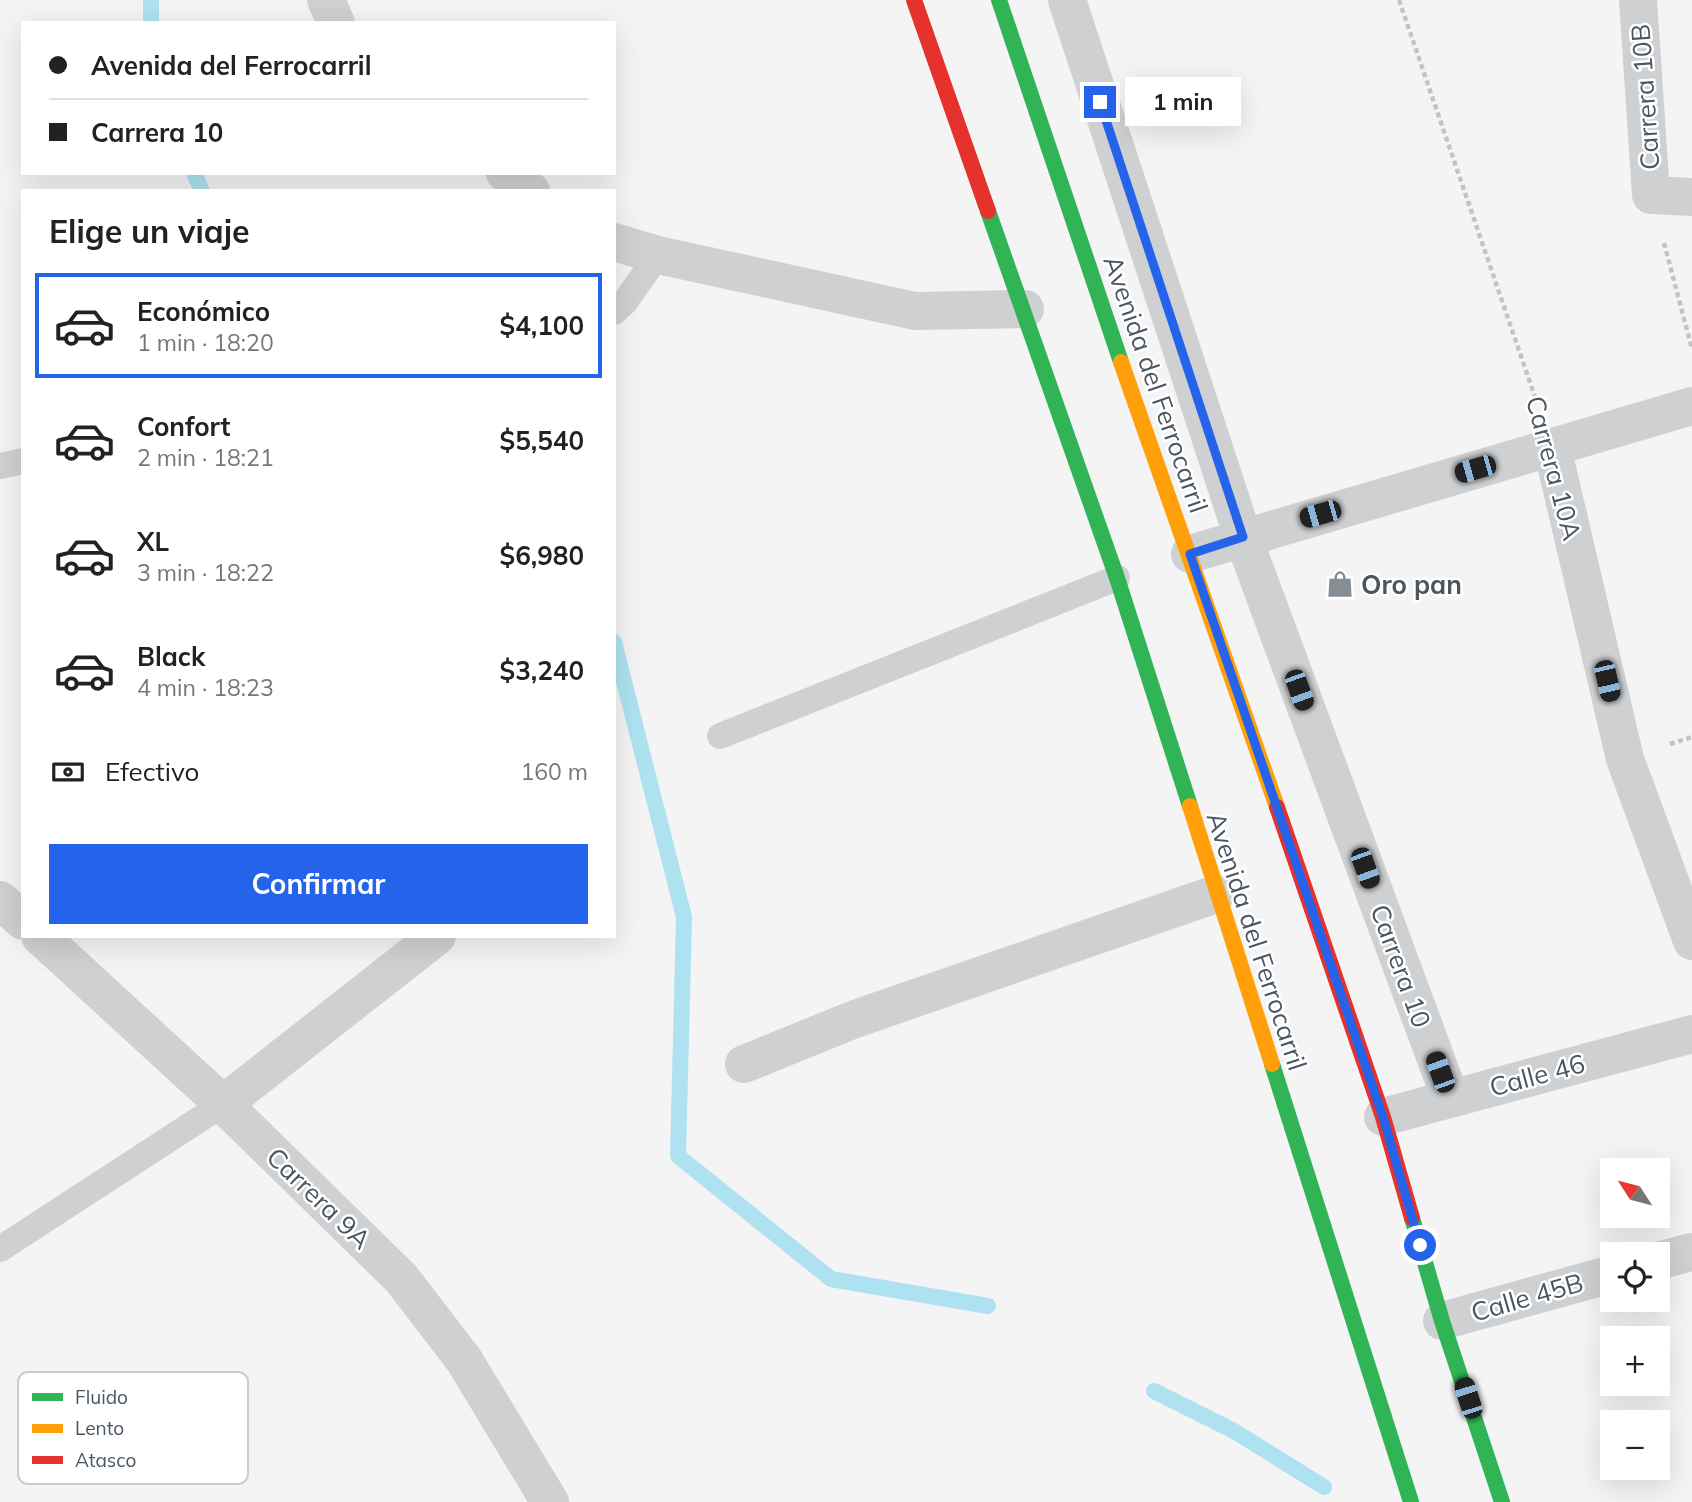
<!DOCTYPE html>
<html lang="es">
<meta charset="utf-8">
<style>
body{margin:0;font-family:Mulish,sans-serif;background:#f6f6f6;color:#222;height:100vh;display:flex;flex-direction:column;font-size:26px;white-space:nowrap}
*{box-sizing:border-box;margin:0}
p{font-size:23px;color:#767676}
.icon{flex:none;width:38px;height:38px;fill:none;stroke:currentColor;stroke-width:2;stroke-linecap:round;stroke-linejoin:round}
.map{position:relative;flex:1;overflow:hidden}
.side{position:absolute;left:21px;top:189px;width:595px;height:749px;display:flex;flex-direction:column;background:#fff;border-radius:0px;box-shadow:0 7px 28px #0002}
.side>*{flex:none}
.hud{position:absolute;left:21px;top:21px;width:595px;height:154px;border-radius:0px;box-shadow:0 7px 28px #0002;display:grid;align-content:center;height:154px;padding:0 28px;background:#fff}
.needle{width:46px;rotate:306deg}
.buttons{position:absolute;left:1600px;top:1158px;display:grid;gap:14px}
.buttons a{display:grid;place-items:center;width:70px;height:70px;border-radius:0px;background:#fff;box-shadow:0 7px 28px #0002;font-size:35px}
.end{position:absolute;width:32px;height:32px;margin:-16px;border:9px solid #2563eb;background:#fff;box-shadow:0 0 0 4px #fff}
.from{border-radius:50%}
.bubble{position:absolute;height:49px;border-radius:0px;background:#fff;box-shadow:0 7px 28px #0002;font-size:23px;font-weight:700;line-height:49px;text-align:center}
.car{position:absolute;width:21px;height:42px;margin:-21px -10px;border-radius:9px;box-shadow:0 0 5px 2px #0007;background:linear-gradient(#222 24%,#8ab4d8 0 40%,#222 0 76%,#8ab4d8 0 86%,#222 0)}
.hud b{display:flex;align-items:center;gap:24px;height:66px;font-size:26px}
.hud b+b{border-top:2px solid #e0e0e0}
.hud i{width:18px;height:18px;background:#222}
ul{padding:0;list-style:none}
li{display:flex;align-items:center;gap:21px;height:105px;margin:0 14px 10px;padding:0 14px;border:4px solid transparent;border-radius:0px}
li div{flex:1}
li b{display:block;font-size:26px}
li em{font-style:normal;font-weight:700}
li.selected{border-color:#2563eb}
li>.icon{width:63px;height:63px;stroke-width:1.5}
h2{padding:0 28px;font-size:32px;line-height:84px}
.pay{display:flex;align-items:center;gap:18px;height:77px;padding:0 28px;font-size:26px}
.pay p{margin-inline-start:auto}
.cta{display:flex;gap:14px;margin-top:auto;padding:14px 28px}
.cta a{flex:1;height:80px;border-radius:0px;background:#2563eb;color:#fff;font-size:28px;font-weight:700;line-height:80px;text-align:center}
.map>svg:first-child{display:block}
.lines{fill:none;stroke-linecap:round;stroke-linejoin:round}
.stream{stroke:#aee2f0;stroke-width:16}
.path{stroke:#bcc7c4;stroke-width:4.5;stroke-dasharray:5 3.5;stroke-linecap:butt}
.lane{stroke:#ced0d2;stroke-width:26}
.street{stroke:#ced0d2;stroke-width:38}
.fast{stroke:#30b455;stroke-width:16}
.slow{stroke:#ff9f0a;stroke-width:16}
.jam{stroke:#e5322d;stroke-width:16}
.route{stroke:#2563eb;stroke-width:9}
.labels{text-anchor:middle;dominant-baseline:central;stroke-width:5;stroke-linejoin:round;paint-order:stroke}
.street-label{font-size:26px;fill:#4a5661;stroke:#fff}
.poi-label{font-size:26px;font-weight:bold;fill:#4a5661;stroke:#fff;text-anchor:start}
.key{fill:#fff;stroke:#c9ccd0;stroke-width:2}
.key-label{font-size:19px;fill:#4a5661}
</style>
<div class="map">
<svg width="1692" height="1502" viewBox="0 0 1692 1502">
<rect width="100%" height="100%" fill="#f4f4f4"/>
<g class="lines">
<g class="stream">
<path d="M 151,23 L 151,0"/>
<path d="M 194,173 L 202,191"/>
<path d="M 614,642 L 684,917 L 678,1156 L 831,1279 L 988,1306"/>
<path d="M 1154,1391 L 1234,1431 L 1324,1487"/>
</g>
<g class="path">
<path d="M 1399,0 L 1537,403"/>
<path d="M 1664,243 L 1692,349"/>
<path d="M 1670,744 L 1692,737"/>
</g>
<g class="lane">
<path d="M 614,312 L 625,302 L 658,255"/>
<path d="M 0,466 L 23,461"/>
<path d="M 720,736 L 1117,578"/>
<path d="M 0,1249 L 223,1104"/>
</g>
<g class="street">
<path d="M 326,0 L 336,23"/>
<path d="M 1067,0 L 1243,537 L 1450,1097"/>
<path d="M 1638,0 L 1651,195 L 1692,197"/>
<path d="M 505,173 L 531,191"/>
<path d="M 614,242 L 658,255 L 915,311 L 1025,309"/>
<path d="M 1552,447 L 1625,759 L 1692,941"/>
<path d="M 1190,554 L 1692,406"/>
<path d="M 0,900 L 23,921"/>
<path d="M 40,936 L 223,1104 L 401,1278 L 464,1360 L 550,1502"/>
<path d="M 744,1064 L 855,1019 L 1216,894"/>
<path d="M 223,1104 L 437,936"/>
<path d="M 1383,1117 L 1692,1034"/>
<path d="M 1657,1261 L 1692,1252"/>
<path d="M 1442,1321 L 1612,1274"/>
</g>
<g class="fast">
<path d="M 999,0 L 1121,362"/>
<path d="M 988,211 L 1117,578 L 1190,806"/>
<path d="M 1272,1064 L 1411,1502"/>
<path d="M 1412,1218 L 1442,1321 L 1502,1502"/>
</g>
<g class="slow">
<path d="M 1121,362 L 1277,807"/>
<path d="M 1190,806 L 1272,1064"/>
</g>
<g class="jam">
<path d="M 914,0 L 988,211"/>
<path d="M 1277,807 L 1383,1117 L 1412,1218"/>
</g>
</g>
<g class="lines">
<path class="route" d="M 1100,102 L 1243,537 L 1190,554 L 1383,1117 L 1420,1245"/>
</g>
<defs>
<symbol id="shop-bare" viewBox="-9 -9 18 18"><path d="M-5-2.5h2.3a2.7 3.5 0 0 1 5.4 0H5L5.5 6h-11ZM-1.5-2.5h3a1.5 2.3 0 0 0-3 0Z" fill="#868d94" stroke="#fff" stroke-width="2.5" paint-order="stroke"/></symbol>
</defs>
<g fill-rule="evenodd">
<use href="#shop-bare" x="1321" y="565" width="38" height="38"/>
</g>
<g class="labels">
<g class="street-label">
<text transform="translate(1645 97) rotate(-94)">Carrera 10B</text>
<text transform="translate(1156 384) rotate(71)">Avenida del Ferrocarril</text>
<text transform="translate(1554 468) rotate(75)">Carrera 10A</text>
<text transform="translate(1257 941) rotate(72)">Avenida del Ferrocarril</text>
<text transform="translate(1401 966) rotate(70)">Carrera 10</text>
<text transform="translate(1537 1075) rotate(-15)">Calle 46</text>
<text transform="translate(319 1198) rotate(44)">Carrera 9A</text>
<text transform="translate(1527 1297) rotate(-16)">Calle 45B</text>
</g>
<g class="poi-label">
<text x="1361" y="584">Oro pan</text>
</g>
</g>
<rect x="18" y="1372" width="230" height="112" rx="10" class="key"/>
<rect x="32" y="1393" width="31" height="8" fill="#30b455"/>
<rect x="32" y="1424" width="31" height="9" fill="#ff9f0a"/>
<rect x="32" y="1456" width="31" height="8" fill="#e5322d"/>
<g class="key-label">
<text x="75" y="1404">Fluido</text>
<text x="75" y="1435">Lento</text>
<text x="75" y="1467">Atasco</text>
</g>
</svg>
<div class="buttons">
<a><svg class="needle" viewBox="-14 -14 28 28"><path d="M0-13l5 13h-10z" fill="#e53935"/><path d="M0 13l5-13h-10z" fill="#767676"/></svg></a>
<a><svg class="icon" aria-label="locate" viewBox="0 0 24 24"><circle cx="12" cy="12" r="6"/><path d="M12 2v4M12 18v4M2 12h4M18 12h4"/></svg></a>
<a>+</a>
<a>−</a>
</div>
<i class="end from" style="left:1420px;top:1245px"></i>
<i class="end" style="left:1100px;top:102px"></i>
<div class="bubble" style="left:1125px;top:77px;width:116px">1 min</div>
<i class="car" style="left:1475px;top:469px;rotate:254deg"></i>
<i class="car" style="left:1320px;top:514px;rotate:254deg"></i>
<i class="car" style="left:1607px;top:681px;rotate:167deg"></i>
<i class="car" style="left:1299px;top:690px;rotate:160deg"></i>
<i class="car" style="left:1365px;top:868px;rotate:160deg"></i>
<i class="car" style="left:1440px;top:1072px;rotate:340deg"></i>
<i class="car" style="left:1468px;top:1398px;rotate:342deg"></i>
<div class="hud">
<b><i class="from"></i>Avenida del Ferrocarril</b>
<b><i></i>Carrera 10</b>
</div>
<section class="side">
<h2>Elige un viaje</h2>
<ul>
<li class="selected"><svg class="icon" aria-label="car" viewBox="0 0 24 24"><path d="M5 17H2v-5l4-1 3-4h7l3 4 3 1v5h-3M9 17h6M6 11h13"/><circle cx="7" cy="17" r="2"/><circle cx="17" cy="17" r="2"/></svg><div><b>Económico</b><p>1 min · 18:20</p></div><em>$4,100</em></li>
<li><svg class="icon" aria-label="car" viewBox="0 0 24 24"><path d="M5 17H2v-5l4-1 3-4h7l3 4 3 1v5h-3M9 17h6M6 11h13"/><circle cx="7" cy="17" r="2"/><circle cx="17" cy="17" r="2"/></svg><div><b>Confort</b><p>2 min · 18:21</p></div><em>$5,540</em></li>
<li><svg class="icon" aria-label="car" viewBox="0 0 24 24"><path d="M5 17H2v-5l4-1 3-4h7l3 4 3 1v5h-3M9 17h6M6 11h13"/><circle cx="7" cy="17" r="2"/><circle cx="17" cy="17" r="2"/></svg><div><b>XL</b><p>3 min · 18:22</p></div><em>$6,980</em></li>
<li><svg class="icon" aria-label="car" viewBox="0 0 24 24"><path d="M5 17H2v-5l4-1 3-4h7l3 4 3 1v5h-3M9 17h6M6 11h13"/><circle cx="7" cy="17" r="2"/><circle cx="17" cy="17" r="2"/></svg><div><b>Black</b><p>4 min · 18:23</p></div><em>$3,240</em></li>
</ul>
<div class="pay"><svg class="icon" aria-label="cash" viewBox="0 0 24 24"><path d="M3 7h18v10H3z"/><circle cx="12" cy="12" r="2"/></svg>Efectivo<p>160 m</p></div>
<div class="cta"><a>Confirmar</a></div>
</section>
</div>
